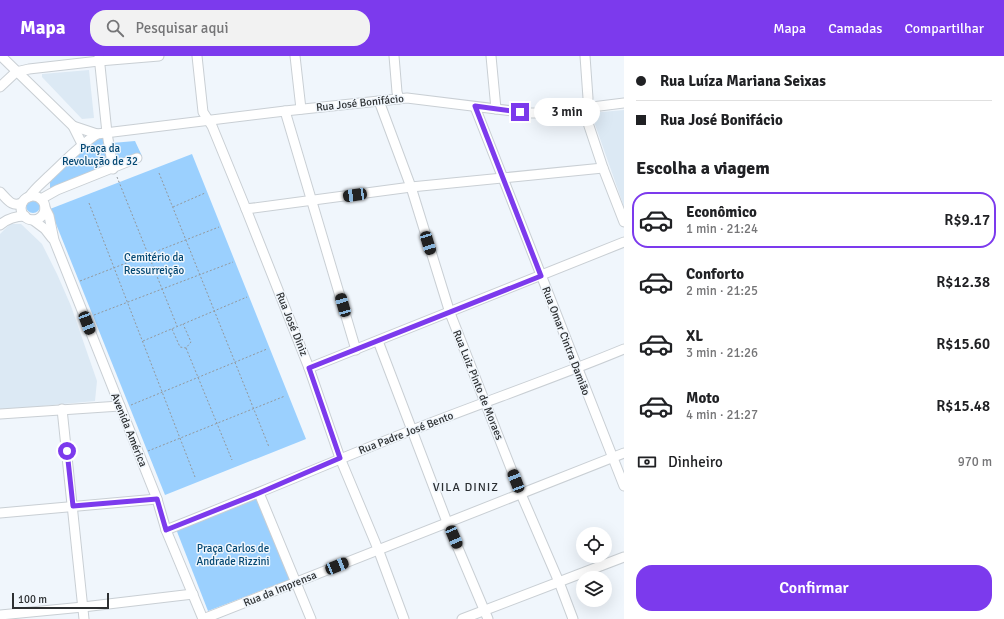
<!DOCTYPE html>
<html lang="pt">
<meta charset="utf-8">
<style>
body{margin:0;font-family:Signika,sans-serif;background:#f2f2f2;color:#202124;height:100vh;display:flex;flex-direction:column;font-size:15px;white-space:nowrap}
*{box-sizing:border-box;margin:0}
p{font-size:13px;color:#757577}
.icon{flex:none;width:22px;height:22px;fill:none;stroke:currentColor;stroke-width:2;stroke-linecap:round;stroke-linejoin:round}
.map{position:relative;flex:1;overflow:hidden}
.details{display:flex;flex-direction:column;background:#fff;width:380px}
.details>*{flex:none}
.top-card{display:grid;align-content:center;height:88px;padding:0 12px;background:#fff}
.buttons{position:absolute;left:576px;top:471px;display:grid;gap:8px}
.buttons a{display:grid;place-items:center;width:36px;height:36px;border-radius:50%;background:#fff;box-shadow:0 4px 16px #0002;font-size:20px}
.scale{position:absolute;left:12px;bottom:10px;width:97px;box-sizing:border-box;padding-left:4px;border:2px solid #2d3032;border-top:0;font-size:11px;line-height:14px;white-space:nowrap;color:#2d3032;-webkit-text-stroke:3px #f0f6fc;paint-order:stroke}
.end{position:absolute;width:18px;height:18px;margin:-9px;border:5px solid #7c3aed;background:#fff;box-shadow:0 0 0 2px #fff}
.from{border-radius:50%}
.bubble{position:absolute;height:28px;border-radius:14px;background:#fff;box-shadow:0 4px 16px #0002;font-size:13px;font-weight:600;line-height:28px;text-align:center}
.car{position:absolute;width:12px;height:24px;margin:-12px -6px;border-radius:5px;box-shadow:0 0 3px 1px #0007;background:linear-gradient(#222 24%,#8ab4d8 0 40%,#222 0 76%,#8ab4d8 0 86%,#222 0)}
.top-card b{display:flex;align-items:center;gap:14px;height:38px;font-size:15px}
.top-card b+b{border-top:1px solid #e0e0e0}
.top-card i{width:10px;height:10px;background:#202124}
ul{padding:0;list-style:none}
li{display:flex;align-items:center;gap:12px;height:56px;margin:0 8px 6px;padding:0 4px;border:2px solid transparent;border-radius:16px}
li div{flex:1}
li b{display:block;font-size:15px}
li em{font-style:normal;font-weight:600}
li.current{border-color:#7c3aed}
li>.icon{width:36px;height:36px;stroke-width:1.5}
h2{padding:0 12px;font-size:18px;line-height:48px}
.pay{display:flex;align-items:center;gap:10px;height:44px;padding:0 12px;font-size:15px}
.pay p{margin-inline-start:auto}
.button{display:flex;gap:8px;margin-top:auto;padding:8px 12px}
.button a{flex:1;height:46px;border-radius:16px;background:#7c3aed;color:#fff;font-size:16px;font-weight:600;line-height:46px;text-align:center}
header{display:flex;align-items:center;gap:24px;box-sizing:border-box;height:56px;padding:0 20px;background:#7c3aed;color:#fff}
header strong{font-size:19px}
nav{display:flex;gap:22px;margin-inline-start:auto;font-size:14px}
.search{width:280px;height:36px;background:#f2f2f2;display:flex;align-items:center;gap:10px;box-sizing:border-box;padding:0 14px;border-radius:16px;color:#757577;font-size:15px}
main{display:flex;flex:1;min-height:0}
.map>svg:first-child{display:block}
.built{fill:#dce9f4}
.green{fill:#9bd0fe}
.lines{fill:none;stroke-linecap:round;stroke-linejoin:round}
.minor-casing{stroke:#c9cfd4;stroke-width:11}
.path{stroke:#93989c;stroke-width:1;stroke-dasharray:2 2;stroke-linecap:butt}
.minor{stroke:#fff;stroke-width:9}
.route{stroke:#7c3aed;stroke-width:5}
.labels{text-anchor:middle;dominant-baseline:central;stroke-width:3;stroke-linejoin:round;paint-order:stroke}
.street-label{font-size:11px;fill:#2d3032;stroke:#f0f6fc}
.park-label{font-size:11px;fill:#044873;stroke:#f0f6fc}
.neighbourhood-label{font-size:12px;letter-spacing:1px;fill:#2a2e32;stroke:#f0f6fc}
</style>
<header>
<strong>Mapa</strong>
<div class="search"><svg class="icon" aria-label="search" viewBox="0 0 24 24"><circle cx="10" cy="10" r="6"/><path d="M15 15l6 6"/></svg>Pesquisar aqui</div>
<nav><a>Mapa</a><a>Camadas</a><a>Compartilhar</a></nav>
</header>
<main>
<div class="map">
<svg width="624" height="563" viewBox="0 0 624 563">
<rect width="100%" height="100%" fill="#f0f6fc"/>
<g class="built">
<path d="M 89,14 L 94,62 L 82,63 L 42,21 L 42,18 Z"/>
<path d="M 624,54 L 624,151 L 591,57 Z"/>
<path d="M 10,168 L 21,168 L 42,188 L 57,218 L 71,250 L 97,325 L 95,345 L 0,354 L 0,178 Z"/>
</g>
<g class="green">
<path d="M 110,81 L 112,87 L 135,85 L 142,100 L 50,133 L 50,125 L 82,93 L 95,84 Z"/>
<path d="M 192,98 L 306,383 L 165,439 L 50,153 Z"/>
<circle cx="33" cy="150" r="7"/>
<path d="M 258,441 L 291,523 L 208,555 L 176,473 Z"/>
</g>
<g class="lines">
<defs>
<g id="minor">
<path d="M 1,0 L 73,70 L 82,88"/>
<path d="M 99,0 L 107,77 L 113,113"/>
<path d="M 197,0 L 203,56 L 212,70 L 246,153 L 309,312 L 340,402 L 378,493 L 404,563"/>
<path d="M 295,0 L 301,53"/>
<path d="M 394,0 L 397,36 L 399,43"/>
<path d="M 491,0 L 496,53"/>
<path d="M 585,0 L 588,42 L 585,58 L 603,112 L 624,166"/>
<path d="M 0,31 L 16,16 L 29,13 L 99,5 L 159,0"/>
<path d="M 379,45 L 411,131 L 450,257 L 521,438 L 559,526 L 573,563"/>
<path d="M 475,51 L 624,430"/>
<path d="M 285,55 L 356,294"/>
<path d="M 73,70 L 97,78 L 285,55 L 407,42 L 529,57 L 544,57 L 624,47"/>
<path d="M 0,136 C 8,144 11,151 22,147"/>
<circle cx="33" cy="152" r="12"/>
<path d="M 29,141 C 35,132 42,127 49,120 C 65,105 79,90 97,78"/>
<path d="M 41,143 L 57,134 L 137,102"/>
<path d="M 45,152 L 49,160 L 54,184 L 157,443 L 166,474 L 203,563"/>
<path d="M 246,153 L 411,131 L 603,112"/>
<path d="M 33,164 L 45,173 L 52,182"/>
<path d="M 0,169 C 7,163 15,160 25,160"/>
<path d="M 378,285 L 447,466 L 488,563"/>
<path d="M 309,312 L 624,186"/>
<path d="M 62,353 L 84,563"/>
<path d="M 0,358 L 120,350"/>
<path d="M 259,437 L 311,563"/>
<path d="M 0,457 L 157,443"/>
<path d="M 166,474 C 248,442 328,407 410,375 C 481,347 554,322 624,293"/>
<path d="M 0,559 L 83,551 L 193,538"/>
<path d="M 203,563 L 624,397"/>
<path d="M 462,563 L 624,501"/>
</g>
</defs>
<use href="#minor" class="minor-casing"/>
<g class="path">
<path d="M 159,117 L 269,391"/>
<path d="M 117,121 L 177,270"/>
<path d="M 89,147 L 195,421"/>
<path d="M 173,151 L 205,137"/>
<path d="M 80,225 L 219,171"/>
<path d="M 94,259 L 233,206"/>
<path d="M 172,273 L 180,291 L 186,292 L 191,286 L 183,268"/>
<path d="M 143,285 L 247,241"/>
<path d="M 186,292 L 232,404"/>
<path d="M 131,349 L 267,293"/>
<path d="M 148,395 L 285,340"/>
</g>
<use href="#minor" class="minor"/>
</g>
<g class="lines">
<path class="route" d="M 67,395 L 73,450 L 157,443 L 166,474 L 259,437 L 340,402 L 309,312 L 541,220 L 475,50 L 520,56"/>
</g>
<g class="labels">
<g class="street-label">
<text transform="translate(360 47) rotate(-6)">Rua José Bonifácio</text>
<text transform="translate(292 268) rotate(68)">Rua José Diniz</text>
<text transform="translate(566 285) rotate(69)">Rua Omar Cintra Damião</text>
<text transform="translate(478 329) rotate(68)">Rua Luiz Pinto de Moraes</text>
<text transform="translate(129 374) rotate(68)">Avenida América</text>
<text transform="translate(406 377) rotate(-21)">Rua Padre José Bento</text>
<text transform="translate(280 533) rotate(-22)">Rua da Imprensa</text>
</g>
<g class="park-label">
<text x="100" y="92">Praça da<tspan x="100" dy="13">Revolução de 32</tspan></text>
<text x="154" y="201">Cemitério da<tspan x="154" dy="13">Ressurreição</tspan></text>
<text x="233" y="492">Praça Carlos de<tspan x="233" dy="13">Andrade Rizzini</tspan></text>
</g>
<g class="neighbourhood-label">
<text x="466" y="431">VILA DINIZ</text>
</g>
</g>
</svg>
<div class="buttons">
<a><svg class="icon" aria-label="locate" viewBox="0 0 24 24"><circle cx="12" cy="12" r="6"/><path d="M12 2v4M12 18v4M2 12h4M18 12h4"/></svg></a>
<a><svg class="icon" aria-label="layers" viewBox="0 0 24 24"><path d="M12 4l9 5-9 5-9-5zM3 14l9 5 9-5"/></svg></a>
</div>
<div class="scale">100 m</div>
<i class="end from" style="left:67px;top:395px"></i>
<i class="end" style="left:520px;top:56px"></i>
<div class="bubble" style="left:534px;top:42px;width:66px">3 min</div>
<i class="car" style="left:355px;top:139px;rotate:262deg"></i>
<i class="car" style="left:428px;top:187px;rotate:163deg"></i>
<i class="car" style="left:343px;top:249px;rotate:344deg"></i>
<i class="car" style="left:87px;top:267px;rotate:159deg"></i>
<i class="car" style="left:516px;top:425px;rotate:339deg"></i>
<i class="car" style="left:454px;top:481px;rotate:157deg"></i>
<i class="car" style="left:337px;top:510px;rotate:68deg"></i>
</div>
<section class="details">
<div class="top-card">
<b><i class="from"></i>Rua Luíza Mariana Seixas</b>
<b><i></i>Rua José Bonifácio</b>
</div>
<h2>Escolha a viagem</h2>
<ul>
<li class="current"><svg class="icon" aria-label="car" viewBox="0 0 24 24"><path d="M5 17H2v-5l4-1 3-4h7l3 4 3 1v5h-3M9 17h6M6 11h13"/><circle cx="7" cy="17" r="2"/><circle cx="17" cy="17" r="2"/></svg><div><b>Econômico</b><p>1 min · 21:24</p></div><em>R$9.17</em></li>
<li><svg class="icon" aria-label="car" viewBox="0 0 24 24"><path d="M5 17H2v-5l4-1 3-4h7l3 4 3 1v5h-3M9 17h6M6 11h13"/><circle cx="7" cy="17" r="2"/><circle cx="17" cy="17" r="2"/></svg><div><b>Conforto</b><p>2 min · 21:25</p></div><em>R$12.38</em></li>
<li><svg class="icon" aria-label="car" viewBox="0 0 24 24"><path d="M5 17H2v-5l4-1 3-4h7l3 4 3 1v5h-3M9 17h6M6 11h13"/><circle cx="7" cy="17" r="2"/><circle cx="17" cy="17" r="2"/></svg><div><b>XL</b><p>3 min · 21:26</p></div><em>R$15.60</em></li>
<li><svg class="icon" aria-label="car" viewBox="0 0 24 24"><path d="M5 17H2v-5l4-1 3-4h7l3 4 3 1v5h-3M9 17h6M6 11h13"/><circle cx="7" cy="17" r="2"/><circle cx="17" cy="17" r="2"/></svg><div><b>Moto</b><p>4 min · 21:27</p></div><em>R$15.48</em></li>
</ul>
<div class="pay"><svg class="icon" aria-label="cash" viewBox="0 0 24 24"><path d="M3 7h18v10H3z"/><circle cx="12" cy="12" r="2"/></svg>Dinheiro<p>970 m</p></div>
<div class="button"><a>Confirmar</a></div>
</section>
</main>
